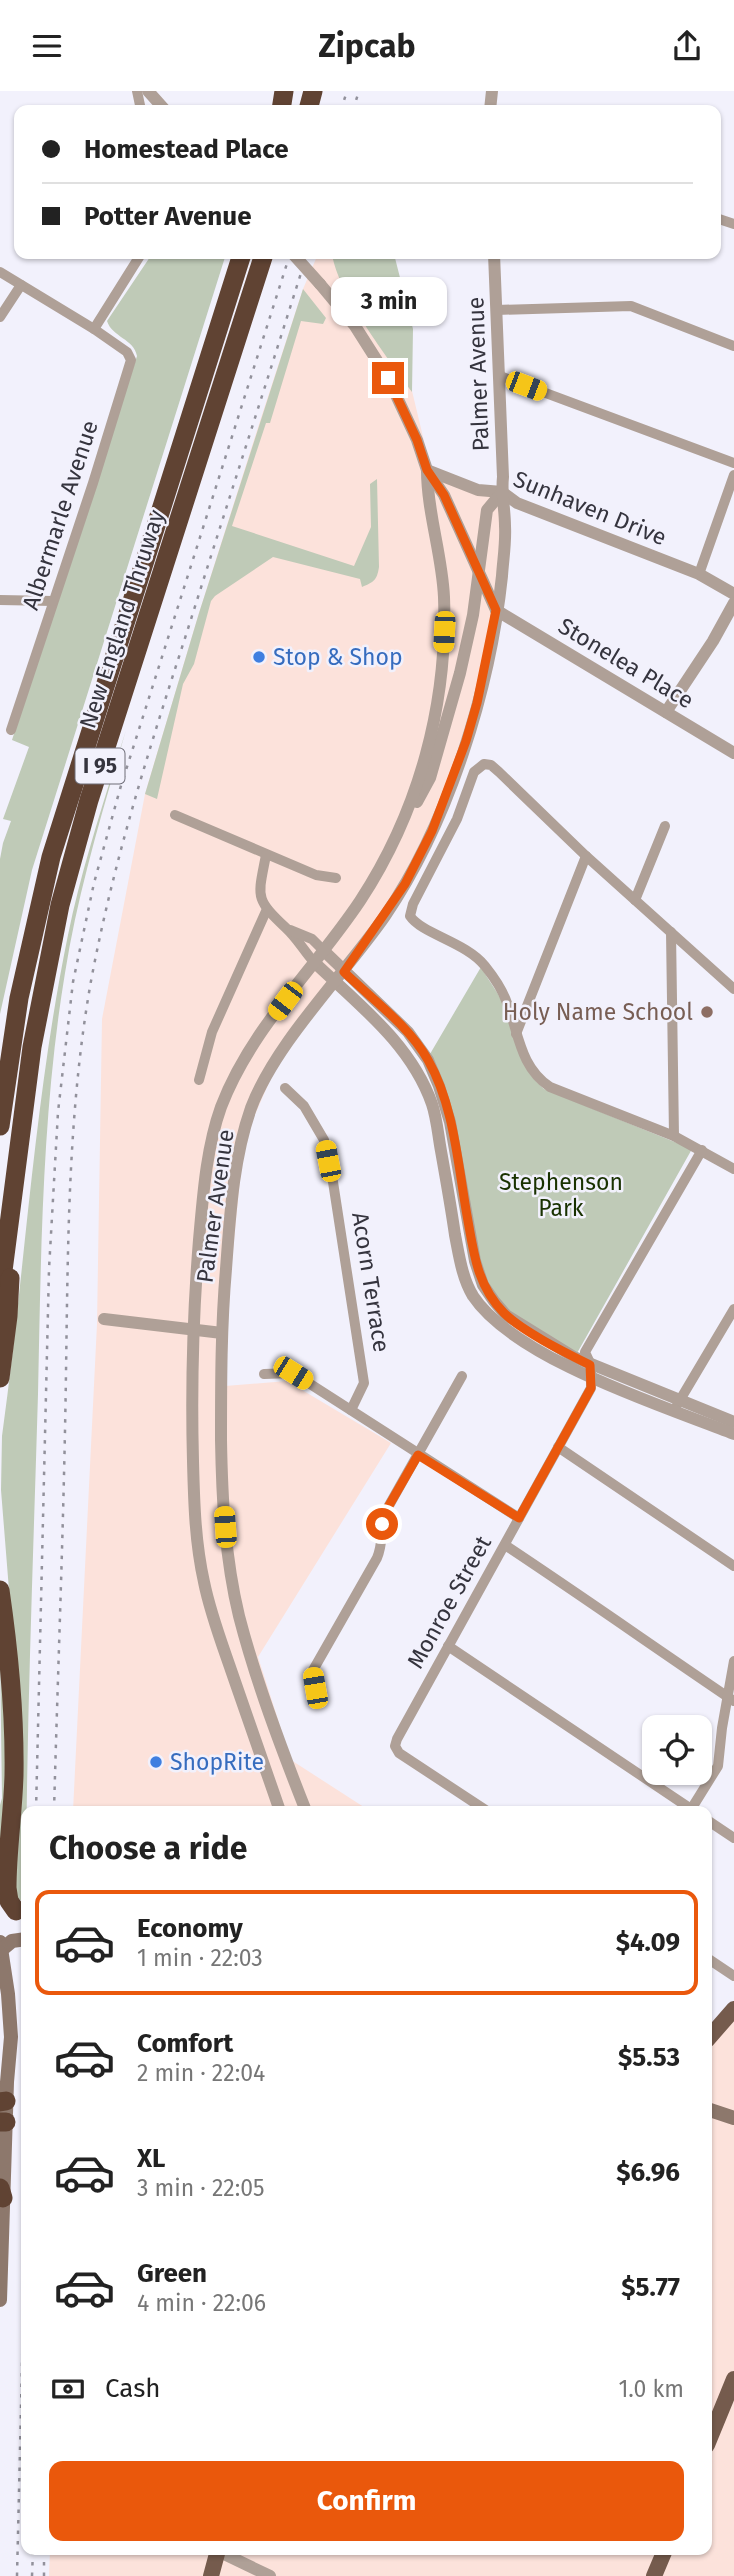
<!DOCTYPE html>
<meta charset="utf-8">
<style>
body{margin:0;font-family:"Fira Sans",sans-serif;background:#f6f6f6;color:#222;height:100vh;display:flex;flex-direction:column;font-size:26px;white-space:nowrap}
*{box-sizing:border-box;margin:0}
p{font-size:23px;color:#767676}
.icon{flex:none;width:38px;height:38px;fill:none;stroke:currentColor;stroke-width:2;stroke-linecap:round;stroke-linejoin:round}
.map{position:relative;flex:1;overflow:hidden}
.details{position:absolute;left:21px;top:1715px;width:691px;height:749px;display:flex;flex-direction:column;background:#fff;border-radius:14px;box-shadow:0 2px 5px #0004}
.details>*{flex:none}
.guide{position:absolute;left:14px;top:14px;width:707px;height:154px;border-radius:14px;box-shadow:0 2px 5px #0004;display:grid;align-content:center;height:154px;padding:0 28px;background:#fff}
.tools{position:absolute;left:642px;top:1624px;display:grid;gap:14px}
.tools a{display:grid;place-items:center;width:70px;height:70px;border-radius:14px;background:#fff;box-shadow:0 2px 5px #0004;font-size:35px}
.end{position:absolute;width:32px;height:32px;margin:-16px;border:9px solid #ea580c;background:#fff;box-shadow:0 0 0 4px #fff}
.from{border-radius:50%}
.bubble{position:absolute;height:49px;border-radius:14px;background:#fff;box-shadow:0 2px 5px #0004;font-size:23px;font-weight:700;line-height:49px;text-align:center}
.car{position:absolute;width:21px;height:42px;margin:-21px -10px;border-radius:9px;box-shadow:0 0 5px 2px #0007;background:linear-gradient(#f5c518 24%,#345 0 40%,#f5c518 0 76%,#345 0 86%,#f5c518 0)}
.guide b{display:flex;align-items:center;gap:24px;height:66px;font-size:26px}
.guide b+b{border-top:2px solid #e0e0e0}
.guide i{width:18px;height:18px;background:#222}
ul{padding:0;list-style:none}
li{display:flex;align-items:center;gap:21px;height:105px;margin:0 14px 10px;padding:0 14px;border:4px solid transparent;border-radius:14px}
li div{flex:1}
li b{display:block;font-size:26px}
li em{font-style:normal;font-weight:700}
li.current{border-color:#ea580c}
li>.icon{width:63px;height:63px;stroke-width:1.5}
h2{padding:0 28px;font-size:32px;line-height:84px}
.pay{display:flex;align-items:center;gap:18px;height:77px;padding:0 28px;font-size:26px}
.pay p{margin-inline-start:auto}
.cta{display:flex;gap:14px;margin-top:auto;padding:14px 28px}
.cta a{flex:1;height:80px;border-radius:14px;background:#ea580c;color:#fff;font-size:28px;font-weight:700;line-height:80px;text-align:center}
header{display:flex;justify-content:space-between;align-items:center;height:91px;padding:0 28px;background:#fff;font-size:32px;font-weight:700}
.map>svg:first-child{display:block}
.commercial{fill:#fce2db}
.green{fill:#bfcab7}
.lines{fill:none;stroke-linecap:round;stroke-linejoin:round}
.minor{stroke:#afa097;stroke-width:10}
.tertiary{stroke:#afa097;stroke-width:12}
.secondary{stroke:#8d786c;stroke-width:14}
.primary{stroke:#755b4d;stroke-width:16}
.motorway{stroke:#604333;stroke-width:19}
.rail{stroke:#92919b;stroke-width:2.5;stroke-dasharray:3.5 7;stroke-linecap:butt}
.tertiary-bridge{stroke:#afa097;stroke-width:12}
.route{stroke:#ea580c;stroke-width:9}
.shop-dot{fill:#3f7fe0;stroke:#f2f1fc;stroke-width:2.5}
.education-dot{fill:#8d6e63;stroke:#f2f1fc;stroke-width:2.5}
.labels{text-anchor:middle;dominant-baseline:central;stroke-width:5;stroke-linejoin:round;paint-order:stroke}
.shield{fill:#f2f1fc;stroke:#6e6d77;stroke-width:2}
.shield-label{font-size:21px;font-weight:bold;fill:#35343e}
.street-label{font-size:23px;fill:#35343e;stroke:#f2f1fc}
.shop-label{font-size:23px;fill:#366cbe;stroke:#f2f1fc;text-anchor:start}
.education-label{font-size:23px;fill:#785e54;stroke:#f2f1fc;text-anchor:end}
.park-label{font-size:23px;fill:#193101;stroke:#f2f1fc}
</style>
<header><svg class="icon" aria-label="menu" viewBox="0 0 24 24"><path d="M4 6h16M4 12h16M4 18h16"/></svg>Zipcab<svg class="icon" aria-label="share" viewBox="0 0 24 24"><path d="M12 15V3M7 8l5-5 5 5M5 13v7h14v-7"/></svg></header>
<div class="map">
<svg width="734" height="2485" viewBox="0 0 734 2485">
<rect width="100%" height="100%" fill="#f2f1fc"/>
<g class="commercial">
<path d="M 318,163 L 379,163 L 432,383 L 504,406 L 508,436 L 478,619 L 426,760 L 278,971 L 244,1049 L 224,1249 L 225,1295 L 287,1290 L 391,1352 L 258,1566 L 291,1669 L 370,1720 L 73,1720 L 97,1233 L 102,928 L 145,703 L 199,522 L 260,330 L 303,198 Z"/>
<path d="M 734,1922 L 734,2485 L 49,2485 L 50,2459 L 707,2459 L 707,1939 Z"/>
</g>
<g class="green">
<path d="M 152,163 L 226,163 L 32,779 L 0,923 L 0,768 L 3,752 L 11,730 L 3,728 L 29,656 L 12,649 L 137,265 C 134,248 112,246 107,230 Z"/>
<path d="M 332,163 L 394,163 L 413,238 L 412,301 C 388,267 338,203 332,163 Z"/>
<path d="M 303,198 L 326,227 L 323,233 L 301,230 L 270,332 L 266,332 L 232,435 L 354,475 L 371,436 L 370,393 L 377,388 L 379,476 C 377,489 374,491 362,496 L 360,488 L 273,466 L 215,505 L 211,510 L 194,573 L 183,593 L 157,708 L 145,703 L 199,522 Z"/>
<path d="M 126,639 C 103,719 78,800 65,882 C 42,1020 41,1164 38,1303 C 33,1474 26,1646 26,1813 L 16,1806 L 9,1499 L 1,1399 L 2,1345 C 25,1179 34,1009 68,844 C 82,775 105,707 126,639 Z"/>
<path d="M 481,876 C 488,889 498,901 504,914 C 519,947 514,971 544,998 L 692,1058 L 576,1264 C 551,1248 519,1234 500,1211 C 488,1197 483,1178 477,1161 L 430,963 Z"/>
<path d="M 0,1560 L 7,1655 L 0,1779 L 0,1714 L 2,1707 Z"/>
</g>
<g class="lines">
<g class="minor">
<path d="M 137,0 L 141,19"/>
<path d="M 716,127 L 734,133"/>
<path d="M 0,181 L 94,238 L 127,261 L 131,269 L 93,392 L 11,639"/>
<path d="M 497,219 L 631,215 L 734,255"/>
<path d="M 0,226 L 21,194"/>
<path d="M 94,238 L 141,163"/>
<path d="M 500,285 L 734,372"/>
<path d="M 699,483 L 734,384"/>
<path d="M 0,509 L 53,510"/>
<path d="M 175,724 L 316,784 L 336,787"/>
<path d="M 266,764 C 258,806 254,807 286,837 C 297,847 304,860 314,871"/>
<path d="M 635,809 L 665,735"/>
<path d="M 290,839 L 312,848 L 323,859"/>
<path d="M 671,841 L 674,1045"/>
<path d="M 734,898 L 586,765 L 499,681 L 491,674 L 484,673 L 474,681 L 457,728 L 413,813 L 410,825 C 422,843 466,851 485,875 C 493,885 503,900 507,912 C 519,943 520,976 550,996 L 674,1045 L 734,1078"/>
<path d="M 516,943 L 586,765"/>
<path d="M 199,989 L 212,941 L 267,818"/>
<path d="M 285,997 L 304,1015 L 324,1049 L 333,1091 L 364,1292 L 351,1319"/>
<path d="M 264,1283 L 293,1282 L 519,1427"/>
<path d="M 677,1314 L 734,1218"/>
<path d="M 558,1356 L 734,1475"/>
<path d="M 505,1454 C 582,1505 657,1558 734,1610"/>
<path d="M 448,1555 L 694,1720"/>
<path d="M 318,1613 L 312,1581 L 377,1467 C 384,1451 380,1434 387,1418 L 462,1285"/>
<path d="M 487,1720 L 399,1662 L 395,1655 L 397,1648 L 591,1297 L 591,1274 L 585,1261 L 702,1059"/>
<path d="M 690,1720 L 718,1675 L 722,1637 L 734,1570"/>
<path d="M 707,1729 L 734,1747"/>
<path d="M 707,1867 L 734,1885"/>
</g>
<g class="tertiary">
<path d="M 148,0 L 165,19"/>
<path d="M 490,19 L 492,0"/>
<path d="M 320,193 L 355,235 L 388,287 L 417,349 L 427,379 L 444,404 L 496,519"/>
<path d="M 427,379 L 478,399 L 502,401 L 517,412 L 699,483 L 734,503"/>
<path d="M 496,519 L 734,662"/>
<path d="M 666,621 L 713,550 L 734,512"/>
<path d="M 417,711 L 430,687 L 460,582 L 473,524 L 487,419 L 502,401"/>
<path d="M 323,859 L 408,941 L 428,969 L 439,995 L 450,1031 L 475,1170 L 483,1194 L 494,1210 L 506,1224 L 574,1266 L 734,1331"/>
<path d="M 314,871 C 359,914 411,953 432,1013 C 437,1028 438,1044 441,1060 C 446,1088 451,1116 455,1144 C 459,1164 462,1187 473,1205 C 515,1268 663,1315 734,1343"/>
<path d="M 104,1228 L 222,1242"/>
<path d="M 280,1720 C 264,1673 247,1626 231,1579 C 221,1550 210,1521 204,1491 C 195,1451 194,1410 193,1370 C 191,1296 193,1223 199,1149 C 203,1105 206,1058 221,1016 C 251,937 314,879 360,810 C 419,720 448,613 444,506 C 442,463 427,421 427,379"/>
<path d="M 306,1720 C 281,1657 256,1591 239,1525 C 225,1467 222,1408 221,1349 C 221,1292 221,1235 226,1178 C 230,1125 233,1068 251,1017 C 276,951 344,884 385,825 C 449,731 490,598 502,485 C 503,469 506,452 505,435 C 505,418 501,403 503,386 L 494,163"/>
<path d="M 218,2460 L 270,2485"/>
</g>
<g class="secondary">
<path d="M 0,1851 L 8,1903 L 11,1946 L 7,1991 L 0,2209"/>
<path d="M 0,1860 L 12,1850 L 26,1848"/>
<path d="M 707,2018 L 734,2027"/>
</g>
<g class="primary">
<path d="M 707,1949 L 734,1918"/>
<path d="M 707,2354 L 734,2288"/>
<path d="M 211,2485 L 218,2459"/>
<path d="M 654,2485 L 665,2459"/>
</g>
<g class="motorway">
<path d="M 281,19 L 284,0"/>
<path d="M 308,19 L 313,0"/>
<path d="M 0,1035 L 19,907 L 51,766 L 242,163"/>
<path d="M 0,1203 L 32,956 L 60,814 L 89,709 L 264,163"/>
<path d="M 0,1287 L 8,1225 L 10,1187"/>
<path d="M 0,1499 C 9,1561 15,1622 14,1684 C 13,1722 7,1759 7,1797 L 9,1810 L 16,1820"/>
<path d="M 0,2011 L 6,2010"/>
<path d="M 0,2031 L 6,2031"/>
<path d="M 0,2097 L 3,2107"/>
</g>
<g class="rail">
<path d="M 341,19 L 347,0"/>
<path d="M 353,19 L 359,0"/>
<path d="M 36,1720 L 49,1178 L 58,1021 L 73,891 L 94,792 L 120,698 L 290,163"/>
<path d="M 54,1720 C 58,1574 64,1427 66,1281 C 68,1151 68,1019 91,890 C 113,772 149,658 186,544 C 226,417 267,290 307,163"/>
<path d="M 17,2485 L 26,2105"/>
<path d="M 32,2485 L 33,2459"/>
<path d="M 44,2485 L 44,2459"/>
</g>
<path class="tertiary-bridge" d="M 293,163 L 320,193"/>
</g>
<g class="lines">
<path class="route" d="M 382,1433 L 387,1418 L 418,1364 L 519,1427 L 591,1297 L 590,1274 C 566,1262 523,1241 504,1222 C 478,1196 474,1164 468,1130 C 458,1077 455,1016 428,969 C 409,935 372,908 344,881 L 405,793 L 432,740 L 466,650 L 477,612 L 496,519 L 444,404 L 427,379 L 417,349 L 388,287"/>
</g>
<g class="shop-dot">
<circle cx="259" cy="566" r="7"/>
<circle cx="156" cy="1671" r="7"/>
</g>
<circle class="education-dot" cx="707" cy="921" r="7"/>
<g class="labels">
<rect class="shield" x="75.5" y="657.5" width="49" height="35" rx="5"/>
<g class="shield-label">
<text x="100" y="675">I 95</text>
</g>
<g class="street-label">
<text transform="translate(478 283) rotate(-92)">Palmer Avenue</text>
<text transform="translate(590 417) rotate(22)">Sunhaven Drive</text>
<text transform="translate(60 424) rotate(-72)">Albermarle Avenue</text>
<text transform="translate(122 528) rotate(-72)">New England Thruway</text>
<text transform="translate(626 572) rotate(31)">Stonelea Place</text>
<text transform="translate(215 1115) rotate(-82)">Palmer Avenue</text>
<text transform="translate(371 1191) rotate(81)">Acorn Terrace</text>
<text transform="translate(449 1511) rotate(-61)">Monroe Street</text>
</g>
<g class="shop-label">
<text x="273" y="566">Stop &amp; Shop</text>
<text x="170" y="1671">ShopRite</text>
</g>
<g class="education-label">
<text x="693" y="921">Holy Name School</text>
</g>
<g class="park-label">
<text x="561" y="1091">Stephenson<tspan x="561" dy="26">Park</tspan></text>
</g>
</g>
</svg>
<div class="tools">
<a><svg class="icon" aria-label="locate" viewBox="0 0 24 24"><circle cx="12" cy="12" r="6"/><path d="M12 2v4M12 18v4M2 12h4M18 12h4"/></svg></a>
</div>
<i class="end from" style="left:382px;top:1433px"></i>
<i class="end" style="left:388px;top:287px"></i>
<div class="bubble" style="left:331px;top:186px;width:116px">3 min</div>
<i class="car" style="left:526px;top:295px;rotate:111deg"></i>
<i class="car" style="left:444px;top:541px;rotate:183deg"></i>
<i class="car" style="left:285px;top:910px;rotate:217deg"></i>
<i class="car" style="left:328px;top:1070px;rotate:349deg"></i>
<i class="car" style="left:293px;top:1282px;rotate:122deg"></i>
<i class="car" style="left:225px;top:1436px;rotate:356deg"></i>
<i class="car" style="left:315px;top:1597px;rotate:350deg"></i>
<div class="guide">
<b><i class="from"></i>Homestead Place</b>
<b><i></i>Potter Avenue</b>
</div>
<section class="details">
<h2>Choose a ride</h2>
<ul>
<li class="current"><svg class="icon" aria-label="car" viewBox="0 0 24 24"><path d="M5 17H2v-5l4-1 3-4h7l3 4 3 1v5h-3M9 17h6M6 11h13"/><circle cx="7" cy="17" r="2"/><circle cx="17" cy="17" r="2"/></svg><div><b>Economy</b><p>1 min · 22:03</p></div><em>$4.09</em></li>
<li><svg class="icon" aria-label="car" viewBox="0 0 24 24"><path d="M5 17H2v-5l4-1 3-4h7l3 4 3 1v5h-3M9 17h6M6 11h13"/><circle cx="7" cy="17" r="2"/><circle cx="17" cy="17" r="2"/></svg><div><b>Comfort</b><p>2 min · 22:04</p></div><em>$5.53</em></li>
<li><svg class="icon" aria-label="car" viewBox="0 0 24 24"><path d="M5 17H2v-5l4-1 3-4h7l3 4 3 1v5h-3M9 17h6M6 11h13"/><circle cx="7" cy="17" r="2"/><circle cx="17" cy="17" r="2"/></svg><div><b>XL</b><p>3 min · 22:05</p></div><em>$6.96</em></li>
<li><svg class="icon" aria-label="car" viewBox="0 0 24 24"><path d="M5 17H2v-5l4-1 3-4h7l3 4 3 1v5h-3M9 17h6M6 11h13"/><circle cx="7" cy="17" r="2"/><circle cx="17" cy="17" r="2"/></svg><div><b>Green</b><p>4 min · 22:06</p></div><em>$5.77</em></li>
</ul>
<div class="pay"><svg class="icon" aria-label="cash" viewBox="0 0 24 24"><path d="M3 7h18v10H3z"/><circle cx="12" cy="12" r="2"/></svg>Cash<p>1.0 km</p></div>
<div class="cta"><a>Confirm</a></div>
</section>
</div>
